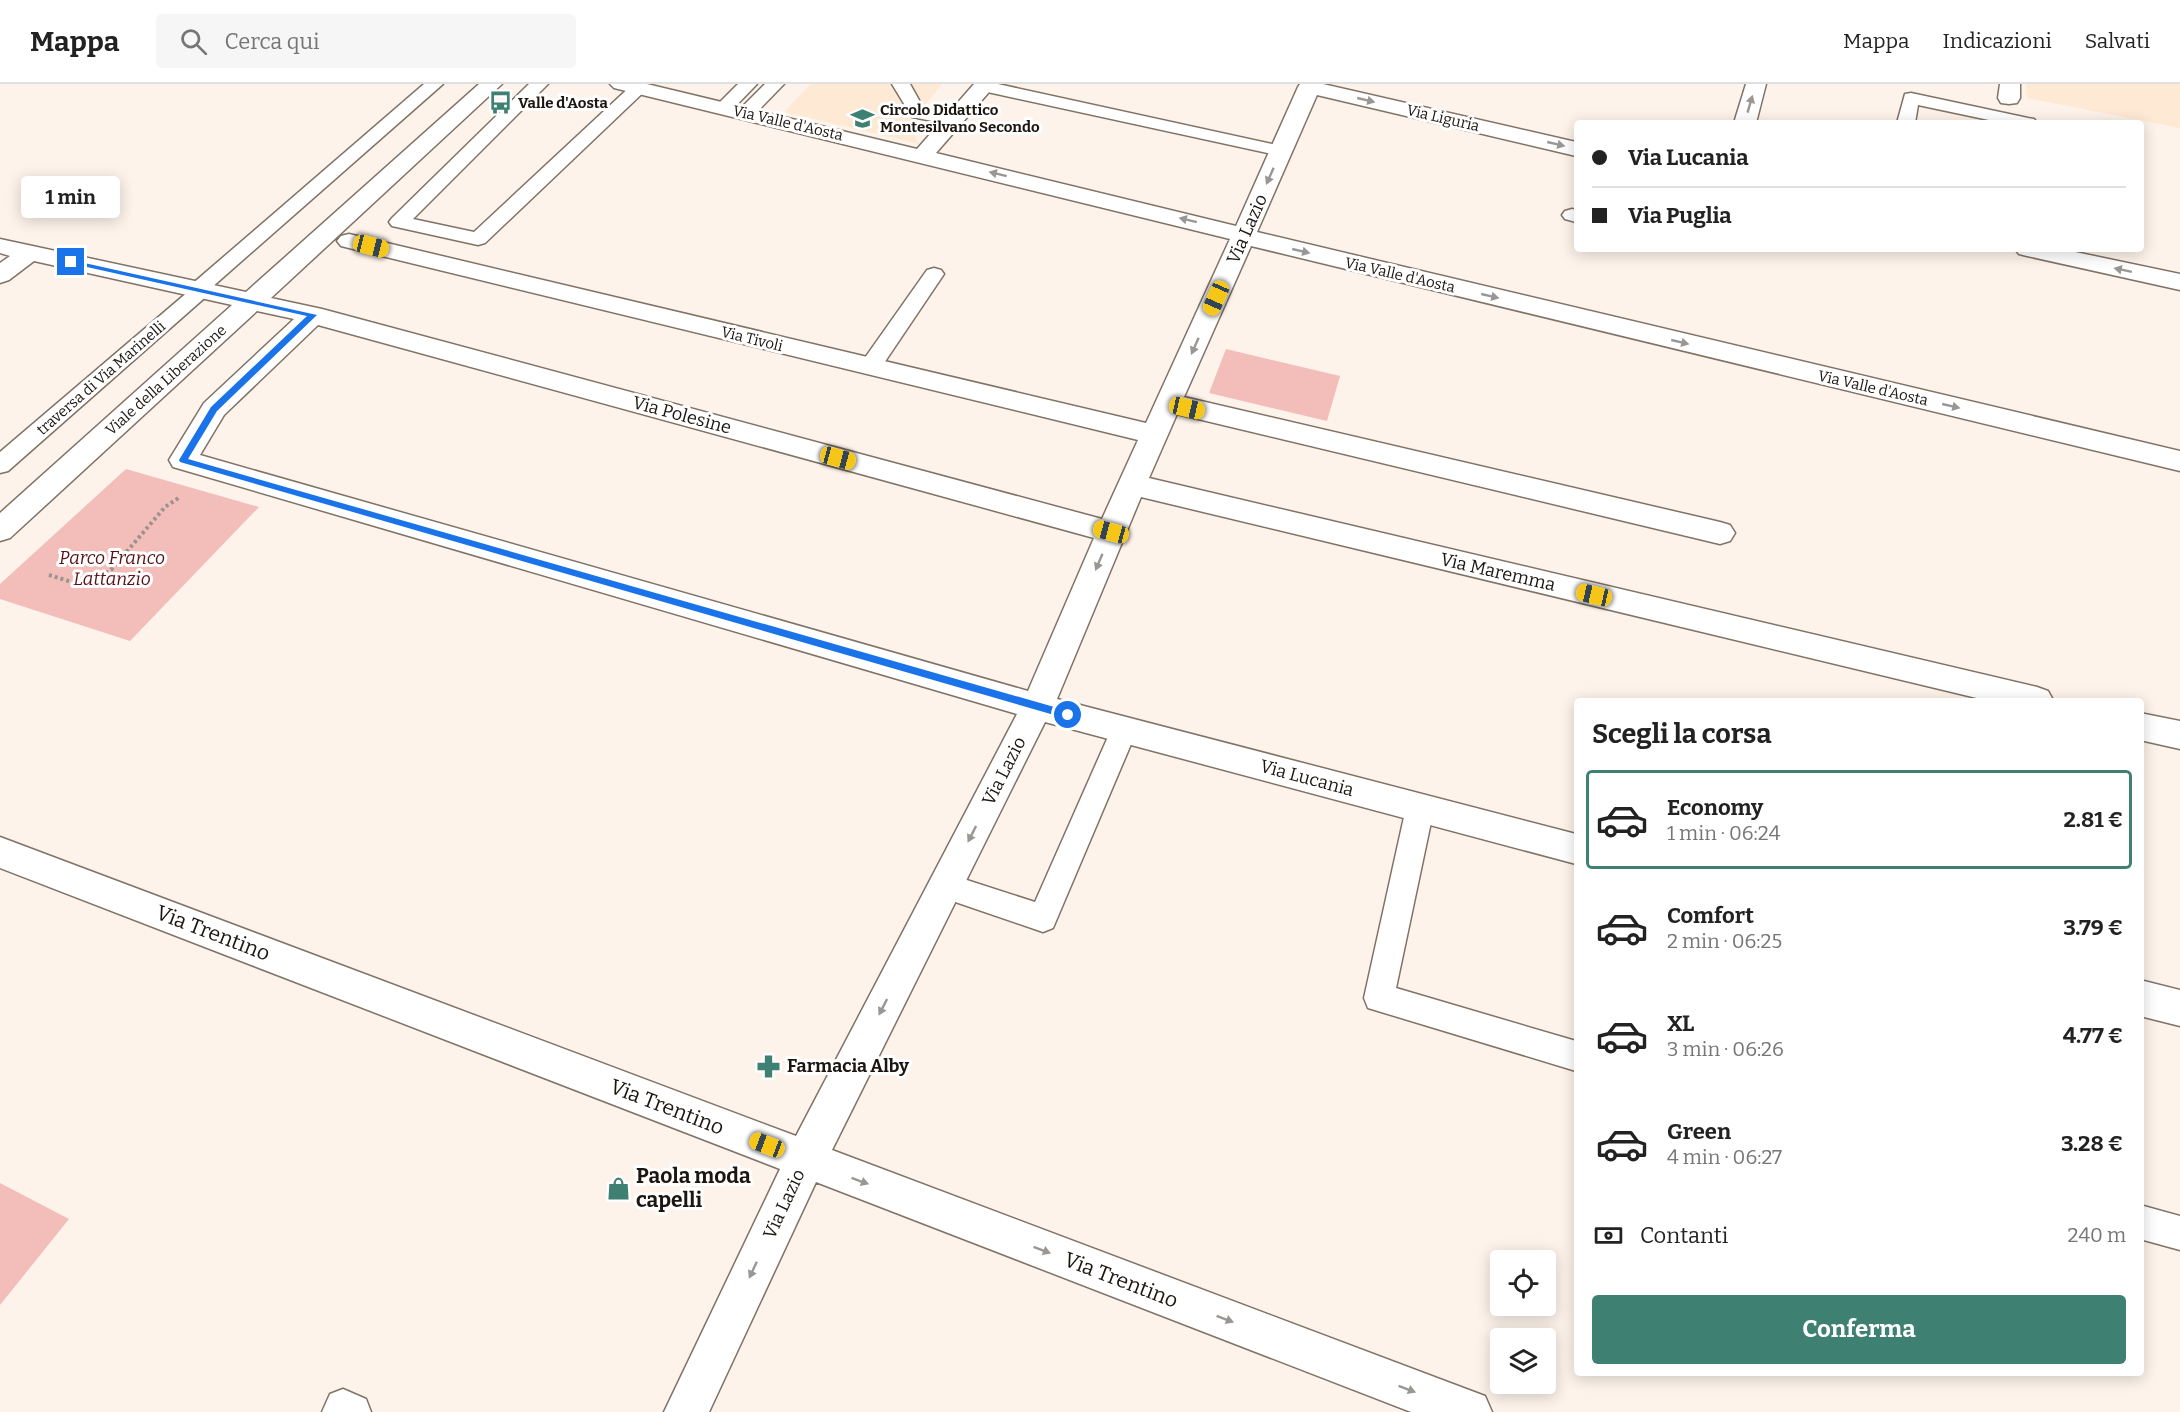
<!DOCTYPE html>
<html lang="it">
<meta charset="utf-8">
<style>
body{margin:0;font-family:Bitter,serif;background:#f6f6f6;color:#222;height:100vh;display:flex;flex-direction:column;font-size:22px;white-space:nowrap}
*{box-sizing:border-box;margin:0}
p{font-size:20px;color:#767676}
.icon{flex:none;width:33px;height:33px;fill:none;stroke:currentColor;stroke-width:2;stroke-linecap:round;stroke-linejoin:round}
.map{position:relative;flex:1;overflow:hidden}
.side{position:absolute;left:1574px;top:614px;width:570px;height:678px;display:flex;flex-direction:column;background:#fff;border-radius:6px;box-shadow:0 3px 15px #0003}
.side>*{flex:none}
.hud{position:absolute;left:1574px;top:36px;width:570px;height:132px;border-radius:6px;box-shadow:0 3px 15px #0003;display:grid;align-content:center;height:132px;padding:0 18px;background:#fff}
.buttons{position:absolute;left:1490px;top:1166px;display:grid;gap:12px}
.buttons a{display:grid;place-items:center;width:66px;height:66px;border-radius:6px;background:#fff;box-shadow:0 3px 15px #0003;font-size:30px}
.end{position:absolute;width:27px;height:27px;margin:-14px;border:8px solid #1a73e8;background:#fff;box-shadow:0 0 0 3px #fff}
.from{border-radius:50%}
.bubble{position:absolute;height:42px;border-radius:6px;background:#fff;box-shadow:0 3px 15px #0003;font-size:20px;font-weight:700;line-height:42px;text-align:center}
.car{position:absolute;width:18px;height:36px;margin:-18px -9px;border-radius:8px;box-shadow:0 0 4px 2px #0007;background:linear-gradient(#f5c518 24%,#345 0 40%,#f5c518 0 76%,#345 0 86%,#f5c518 0)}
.hud b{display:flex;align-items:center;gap:21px;height:57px;font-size:22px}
.hud b+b{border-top:2px solid #e0e0e0}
.hud i{width:15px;height:15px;background:#222}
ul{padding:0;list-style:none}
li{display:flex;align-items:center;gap:18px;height:99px;margin:0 12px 9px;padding:0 6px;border:3px solid transparent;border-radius:6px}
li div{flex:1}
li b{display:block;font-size:22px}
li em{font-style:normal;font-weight:700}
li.selected{border-color:#3e8071}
li>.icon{width:54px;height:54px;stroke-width:1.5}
h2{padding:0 18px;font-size:27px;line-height:72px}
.pay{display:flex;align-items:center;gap:15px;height:66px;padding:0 18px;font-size:22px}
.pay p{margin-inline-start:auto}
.cta{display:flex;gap:12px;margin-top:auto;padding:12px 18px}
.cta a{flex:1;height:69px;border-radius:6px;background:#3e8071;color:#fff;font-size:24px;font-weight:700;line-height:69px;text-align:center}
header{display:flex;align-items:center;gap:36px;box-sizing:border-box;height:84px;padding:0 30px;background:#fff;border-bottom:2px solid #e0e0e0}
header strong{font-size:28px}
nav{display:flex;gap:33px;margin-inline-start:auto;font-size:21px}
.search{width:420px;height:54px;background:#f6f6f6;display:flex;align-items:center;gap:15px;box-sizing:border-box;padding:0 21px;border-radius:6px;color:#767676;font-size:22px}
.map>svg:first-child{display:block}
.built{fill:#fee9d4}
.green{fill:#f3bdba}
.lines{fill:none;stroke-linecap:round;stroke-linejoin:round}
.lane-casing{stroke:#807265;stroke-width:3}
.street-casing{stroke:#807265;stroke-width:3}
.path{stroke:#9b938c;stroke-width:4;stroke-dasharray:3 3;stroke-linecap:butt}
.lane{fill:#fff;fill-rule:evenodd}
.street{fill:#fff;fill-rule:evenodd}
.oneway{fill:#999694}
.route{fill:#1a73e8}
.labels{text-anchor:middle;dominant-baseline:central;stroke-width:6;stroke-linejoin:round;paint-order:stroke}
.far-poi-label{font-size:15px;font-weight:bold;fill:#1c1611;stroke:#fff;text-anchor:start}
.far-street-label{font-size:15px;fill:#1c1611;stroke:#fff}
.street-label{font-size:18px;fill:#1c1611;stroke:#fff}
.park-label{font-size:18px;font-style:italic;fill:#591115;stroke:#fff}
.poi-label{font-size:18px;font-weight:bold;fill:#1c1611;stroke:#fff;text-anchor:start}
.near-street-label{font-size:21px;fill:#1c1611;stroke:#fff}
.near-poi-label{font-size:21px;font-weight:bold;fill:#1c1611;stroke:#fff;text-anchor:start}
</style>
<header>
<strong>Mappa</strong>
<div class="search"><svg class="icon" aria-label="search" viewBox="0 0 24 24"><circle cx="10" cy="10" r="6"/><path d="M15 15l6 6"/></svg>Cerca qui</div>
<nav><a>Mappa</a><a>Indicazioni</a><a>Salvati</a></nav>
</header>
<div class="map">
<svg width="2180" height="1328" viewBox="0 0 2180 1328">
<rect width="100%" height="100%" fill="#fdf3ea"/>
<g class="built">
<path d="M 811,0 L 942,0 L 909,40 L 919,60 L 784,28 Z"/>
<path d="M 2026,0 L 2180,0 L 2180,44 L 2027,14 Z"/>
</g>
<g class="green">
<path d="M 1226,265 L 1340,292 L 1327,337 L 1209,309 Z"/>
<path d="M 126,385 L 259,423 L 130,557 L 0,515 L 0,500 Z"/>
<path d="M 0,1099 L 69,1135 L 0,1221 Z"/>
</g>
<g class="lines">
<defs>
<g id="lane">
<path d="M 424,0 L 443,0 L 211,204 L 209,210 L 8,387 L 0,389 L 0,368 L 189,207 L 191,201 Z"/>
<path d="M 529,0 L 548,0 L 413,135 L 474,148 L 633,0 L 645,0 L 648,4 L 485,159 L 478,161 L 392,142 L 389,138 L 392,134 Z"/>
<path d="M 738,0 L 757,0 L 730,28 L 718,28 L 715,24 L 718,20 Z"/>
<path d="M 765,0 L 784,0 L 752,33 L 740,33 L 737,29 L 740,25 Z"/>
<path d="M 892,0 L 910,0 L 924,25 L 959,32 L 962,36 L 959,40 L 953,41 L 912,33 Z"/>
<path d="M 976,0 L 998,0 L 1281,62 L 1287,63 L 1290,67 L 1287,71 L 1281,72 L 983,7 L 977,6 Z"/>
<path d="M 1911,9 L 2028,34 L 2034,35 L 2037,39 L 2003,39 L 1918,21 L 1915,39 L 1897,39 L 1905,10 Z"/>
<path d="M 1572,125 L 1576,126 L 1576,138 L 1565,135 L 1562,131 L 1565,127 Z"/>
<path d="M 934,184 L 941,186 L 944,190 L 878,288 L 870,290 L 862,288 L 859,283 L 862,278 L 927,186 Z"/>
<path d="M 1124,635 L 1133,638 L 1137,646 L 1053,844 L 1043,848 L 935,811 L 930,802 L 935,793 L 945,789 L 1035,818 L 1111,646 L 1115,638 Z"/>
<path d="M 1420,712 L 1430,715 L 1434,724 L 1396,904 L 1576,957 L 1576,987 L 1368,924 L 1364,914 L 1406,724 L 1410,715 Z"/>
<path d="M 2140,1121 L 2180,1132 L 2180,1166 L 2140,1155 Z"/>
<path d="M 343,1305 L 366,1315 L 371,1328 L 322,1328 L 330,1310 Z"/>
</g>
<g id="street">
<path d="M 479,0 L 502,0 L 271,214 L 322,225 L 1102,435 L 1138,356 L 349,164 L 341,162 L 337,157 L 341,152 L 349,150 L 1146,339 L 1230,155 L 614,4 L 610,0 L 647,0 L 917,65 L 974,0 L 996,0 L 936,69 L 1236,142 L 1298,3 L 1300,0 L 1323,0 L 1576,58 L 1576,72 L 1317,11 L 1257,148 L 2180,367 L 2180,387 L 1251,162 L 1184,313 L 1720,438 L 1730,441 L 1735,449 L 1730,457 L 1720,460 L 1177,330 L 1149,394 L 2037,603 L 2048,607 L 2053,616 L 1985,616 L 1141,413 L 1057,615 L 1576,750 L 1576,780 L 1045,638 L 832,1066 L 1469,1306 L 1485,1312 L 1492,1328 L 1411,1328 L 816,1098 L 709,1328 L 664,1328 L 780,1085 L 0,784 L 0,753 L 796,1052 L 1017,630 L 173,383 L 169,376 L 204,319 L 294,235 L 257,227 L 10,454 L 0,457 L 0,429 L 232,221 L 34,177 L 9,196 L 0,199 L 0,179 L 10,172 L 0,169 L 0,155 L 246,208 ZM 318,241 L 1094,454 L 1028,607 L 200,371 L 224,331 Z"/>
<path d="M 1746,0 L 1766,0 L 1756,39 L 1734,39 Z"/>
<path d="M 2000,0 L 2020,0 L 2020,14 L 2017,19 L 2009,20 L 2001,19 L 1998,14 Z"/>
<path d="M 2015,165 L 2061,165 L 2180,190 L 2180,206 L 2027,172 L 2019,170 Z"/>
<path d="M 2140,629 L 2180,637 L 2180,665 L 2140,656 Z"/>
<path d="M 2140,896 L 2180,906 L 2180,942 L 2140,932 Z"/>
</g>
</defs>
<use href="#lane" class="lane-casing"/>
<use href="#street" class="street-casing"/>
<path class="path" d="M 49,491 L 75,499 L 90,497 L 111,486 L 165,423 L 180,413"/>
<use href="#lane" class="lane"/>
<use href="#street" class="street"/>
</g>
<defs><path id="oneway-solid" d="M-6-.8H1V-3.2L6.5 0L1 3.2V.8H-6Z" transform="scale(1.5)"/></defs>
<g class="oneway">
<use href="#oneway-solid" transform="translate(1366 16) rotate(13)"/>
<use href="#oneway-solid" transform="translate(1750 20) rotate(-74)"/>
<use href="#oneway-solid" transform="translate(1556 60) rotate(13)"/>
<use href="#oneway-solid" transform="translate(998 90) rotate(-166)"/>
<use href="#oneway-solid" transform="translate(1270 92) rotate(114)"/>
<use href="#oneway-solid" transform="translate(1188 136) rotate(-166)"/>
<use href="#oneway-solid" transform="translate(1301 167) rotate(13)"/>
<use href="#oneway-solid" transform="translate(2123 186) rotate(-168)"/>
<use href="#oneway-solid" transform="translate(1490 212) rotate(13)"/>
<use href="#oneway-solid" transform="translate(1680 258) rotate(13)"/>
<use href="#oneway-solid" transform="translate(1195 262) rotate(114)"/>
<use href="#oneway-solid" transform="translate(1951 322) rotate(13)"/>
<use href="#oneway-solid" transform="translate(1099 478) rotate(113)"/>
<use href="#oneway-solid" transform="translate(972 750) rotate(117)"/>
<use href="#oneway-solid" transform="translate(883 923) rotate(117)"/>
<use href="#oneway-solid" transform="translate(860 1097) rotate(20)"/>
<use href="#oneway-solid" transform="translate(1042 1166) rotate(21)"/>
<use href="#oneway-solid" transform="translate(753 1186) rotate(115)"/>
<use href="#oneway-solid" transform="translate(1225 1235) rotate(21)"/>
<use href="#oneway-solid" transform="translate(1407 1305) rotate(21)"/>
</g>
<path class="route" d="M 71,176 L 317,231 L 217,327 L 188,375 L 1068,627 L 1073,631 L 1068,635 L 180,378 L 179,376 L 211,323 L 307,232 L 69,179 Z"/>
<defs>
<symbol id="bus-bare" viewBox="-9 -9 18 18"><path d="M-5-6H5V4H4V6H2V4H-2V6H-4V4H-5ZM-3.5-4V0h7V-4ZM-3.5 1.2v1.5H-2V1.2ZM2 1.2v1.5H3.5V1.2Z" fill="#3e8071" stroke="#fff" stroke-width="2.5" paint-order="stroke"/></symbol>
<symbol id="school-bare" viewBox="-9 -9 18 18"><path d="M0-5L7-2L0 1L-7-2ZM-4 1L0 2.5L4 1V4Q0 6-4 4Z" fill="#3e8071" stroke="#fff" stroke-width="2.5" paint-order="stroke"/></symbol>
<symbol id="pharmacy-bare" viewBox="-9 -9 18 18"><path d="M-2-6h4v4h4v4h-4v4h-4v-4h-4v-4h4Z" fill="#3e8071" stroke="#fff" stroke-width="2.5" paint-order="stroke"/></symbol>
<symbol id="shop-bare" viewBox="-9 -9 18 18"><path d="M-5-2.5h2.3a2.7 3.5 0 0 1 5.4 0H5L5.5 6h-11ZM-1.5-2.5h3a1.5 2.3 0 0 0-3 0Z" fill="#3e8071" stroke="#fff" stroke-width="2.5" paint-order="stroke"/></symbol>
</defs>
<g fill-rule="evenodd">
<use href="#bus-bare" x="484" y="2" width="33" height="33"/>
<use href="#school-bare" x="846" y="18" width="33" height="33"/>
<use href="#pharmacy-bare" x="752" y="966" width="33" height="33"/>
<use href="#shop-bare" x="602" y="1088" width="33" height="33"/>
</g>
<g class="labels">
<g class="far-poi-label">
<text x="518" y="19">Valle d'Aosta</text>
<text x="880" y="26">Circolo Didattico<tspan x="880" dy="17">Montesilvano Secondo</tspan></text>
</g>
<g class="far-street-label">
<text transform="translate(1443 34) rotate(13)">Via Liguria</text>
<text transform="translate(788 39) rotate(13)">Via Valle d'Aosta</text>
<text transform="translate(1400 191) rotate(13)">Via Valle d'Aosta</text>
<text transform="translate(752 255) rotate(14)">Via Tivoli</text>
<text transform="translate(101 294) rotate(-41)">traversa di Via Marinelli</text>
<text transform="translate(166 296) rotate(-42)">Viale della Liberazione</text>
<text transform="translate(1873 304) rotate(13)">Via Valle d'Aosta</text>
</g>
<g class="street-label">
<text transform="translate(1247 145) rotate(-66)">Via Lazio</text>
<text transform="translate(682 331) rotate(15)">Via Polesine</text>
<text transform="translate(1498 488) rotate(13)">Via Maremma</text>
<text transform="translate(1004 687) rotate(-63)">Via Lazio</text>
<text transform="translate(1307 694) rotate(15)">Via Lucania</text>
<text transform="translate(784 1120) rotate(-65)">Via Lazio</text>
</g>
<g class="park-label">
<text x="112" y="474">Parco Franco<tspan x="112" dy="21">Lattanzio</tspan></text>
</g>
<g class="poi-label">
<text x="787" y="982">Farmacia Alby</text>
</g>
<g class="near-street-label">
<text transform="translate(213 849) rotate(21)">Via Trentino</text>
<text transform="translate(667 1023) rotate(21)">Via Trentino</text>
<text transform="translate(1121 1196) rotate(21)">Via Trentino</text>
</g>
<g class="near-poi-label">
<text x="636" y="1092">Paola moda<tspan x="636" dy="24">capelli</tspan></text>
</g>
</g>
</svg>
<div class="buttons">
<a><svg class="icon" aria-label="locate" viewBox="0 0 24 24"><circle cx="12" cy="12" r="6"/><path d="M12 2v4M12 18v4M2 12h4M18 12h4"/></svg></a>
<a><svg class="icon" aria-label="layers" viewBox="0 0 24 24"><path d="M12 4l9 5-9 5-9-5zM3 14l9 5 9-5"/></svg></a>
</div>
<i class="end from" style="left:1068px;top:631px"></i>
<i class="end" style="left:71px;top:178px"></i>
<div class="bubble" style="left:21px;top:92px;width:99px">1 min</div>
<i class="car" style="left:371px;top:162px;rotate:104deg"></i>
<i class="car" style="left:1216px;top:214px;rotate:204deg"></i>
<i class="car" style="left:1187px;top:324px;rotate:103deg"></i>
<i class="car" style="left:838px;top:374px;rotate:105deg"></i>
<i class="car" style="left:1111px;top:448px;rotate:285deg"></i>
<i class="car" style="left:1594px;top:511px;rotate:283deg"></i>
<i class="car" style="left:767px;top:1061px;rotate:291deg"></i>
<div class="hud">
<b><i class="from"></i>Via Lucania</b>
<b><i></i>Via Puglia</b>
</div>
<section class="side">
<h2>Scegli la corsa</h2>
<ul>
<li class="selected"><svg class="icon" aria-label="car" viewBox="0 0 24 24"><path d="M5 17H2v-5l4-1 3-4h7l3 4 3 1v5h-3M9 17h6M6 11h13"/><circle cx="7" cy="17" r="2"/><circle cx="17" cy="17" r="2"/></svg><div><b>Economy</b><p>1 min · 06:24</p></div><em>2.81 €</em></li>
<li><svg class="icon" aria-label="car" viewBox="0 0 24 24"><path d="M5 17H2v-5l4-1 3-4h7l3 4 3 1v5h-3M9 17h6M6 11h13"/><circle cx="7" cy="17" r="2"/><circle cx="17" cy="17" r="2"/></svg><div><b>Comfort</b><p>2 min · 06:25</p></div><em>3.79 €</em></li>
<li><svg class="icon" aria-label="car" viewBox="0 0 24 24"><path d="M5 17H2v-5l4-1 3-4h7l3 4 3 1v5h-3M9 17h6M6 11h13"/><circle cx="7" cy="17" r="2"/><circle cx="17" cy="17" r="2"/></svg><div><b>XL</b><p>3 min · 06:26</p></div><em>4.77 €</em></li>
<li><svg class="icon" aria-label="car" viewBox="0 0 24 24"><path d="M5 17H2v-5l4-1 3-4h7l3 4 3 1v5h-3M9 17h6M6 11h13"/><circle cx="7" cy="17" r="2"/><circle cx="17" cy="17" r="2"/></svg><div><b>Green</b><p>4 min · 06:27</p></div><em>3.28 €</em></li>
</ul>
<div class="pay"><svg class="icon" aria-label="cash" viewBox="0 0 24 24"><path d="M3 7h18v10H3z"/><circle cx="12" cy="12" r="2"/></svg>Contanti<p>240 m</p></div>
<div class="cta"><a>Conferma</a></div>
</section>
</div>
